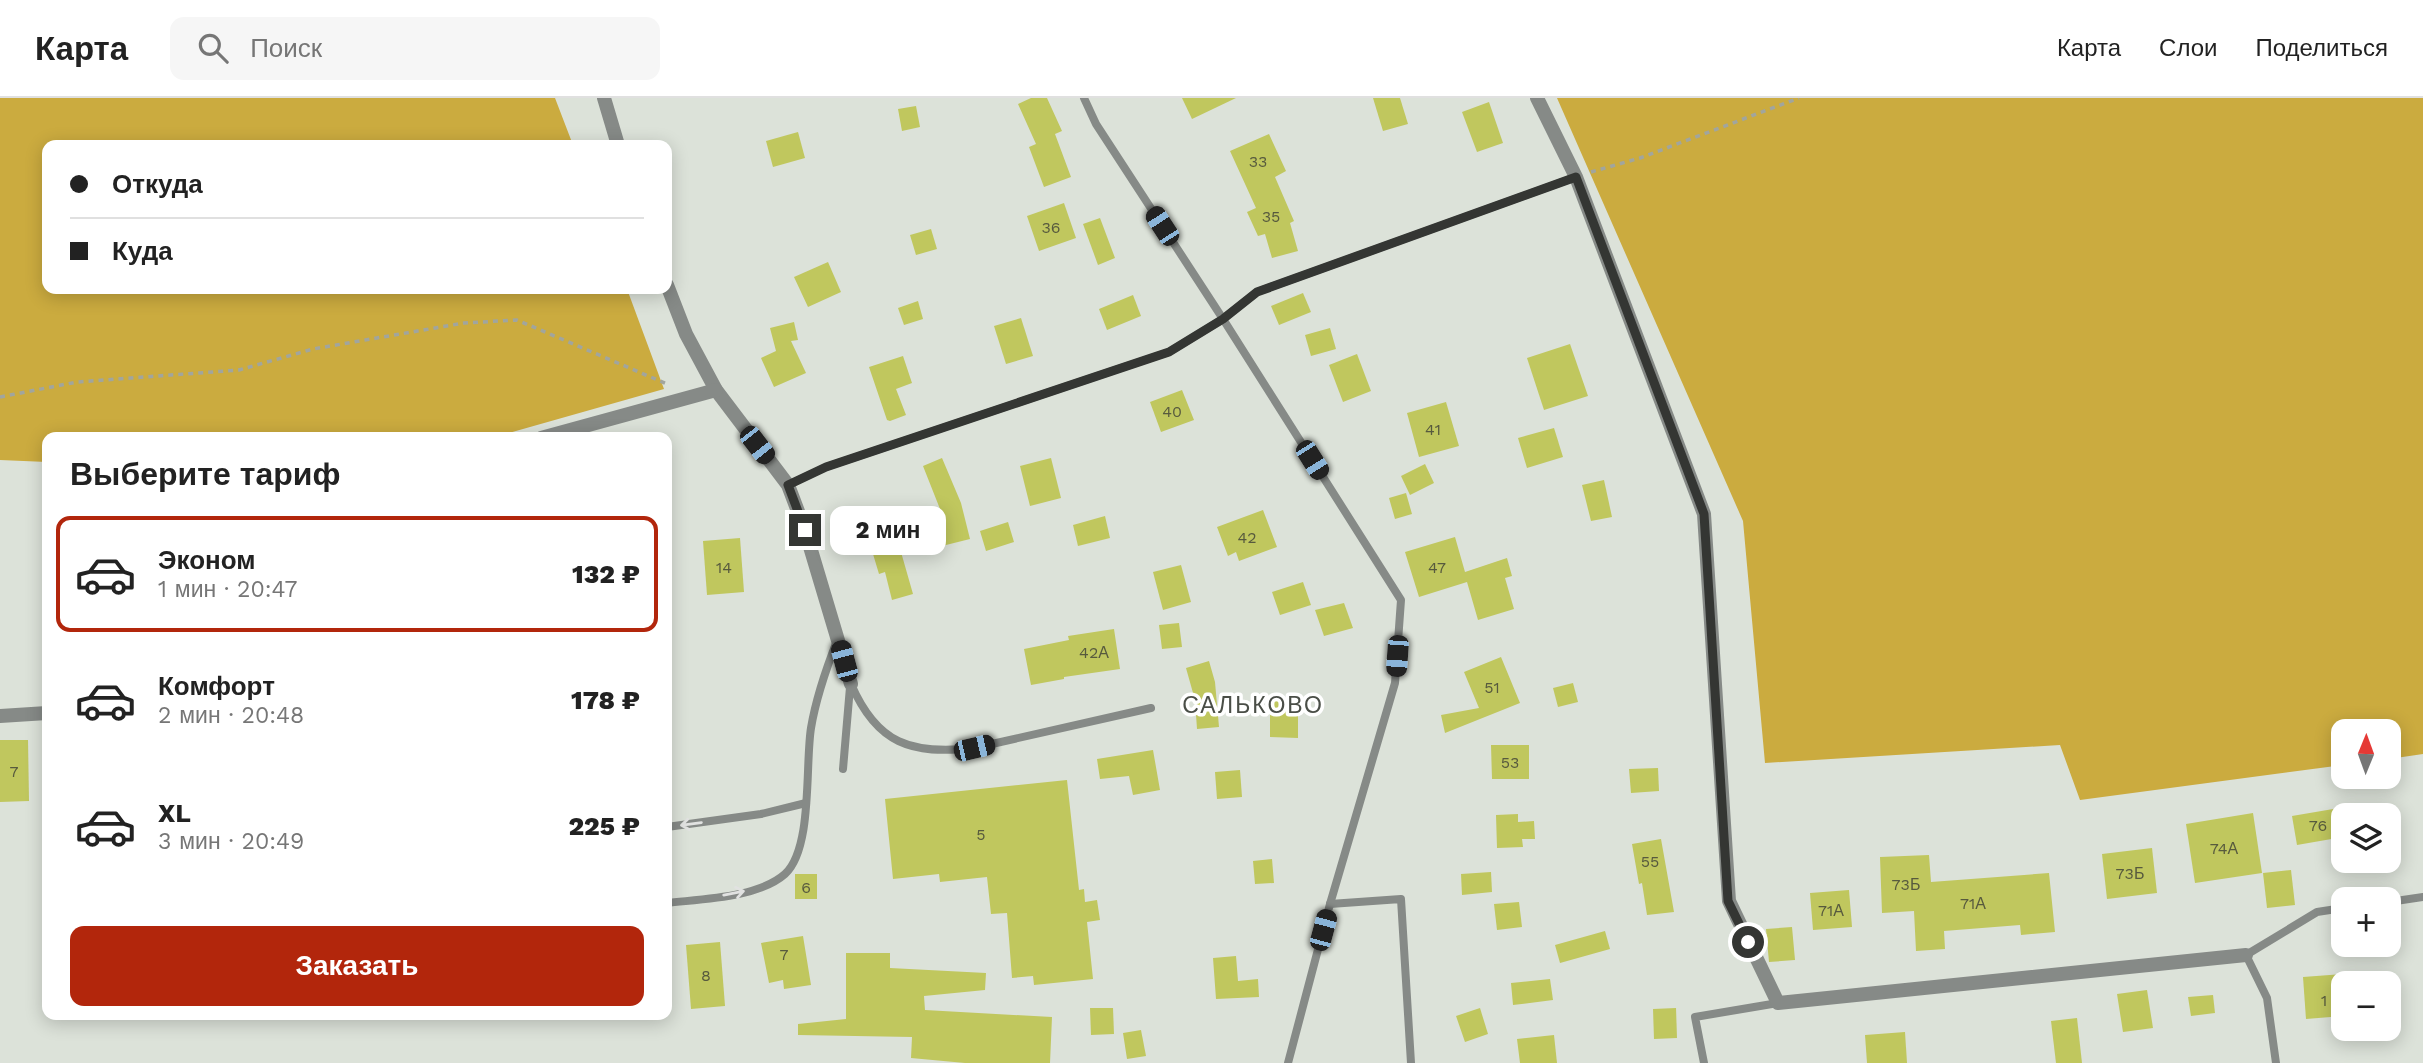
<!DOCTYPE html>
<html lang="ru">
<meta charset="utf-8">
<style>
body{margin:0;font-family:"Work Sans",sans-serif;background:#f6f6f6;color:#222;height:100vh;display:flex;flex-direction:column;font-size:26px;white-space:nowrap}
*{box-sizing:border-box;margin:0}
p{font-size:23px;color:#767676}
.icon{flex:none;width:38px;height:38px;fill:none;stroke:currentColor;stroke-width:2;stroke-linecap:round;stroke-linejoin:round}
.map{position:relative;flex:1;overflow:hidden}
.side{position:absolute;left:42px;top:334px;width:630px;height:588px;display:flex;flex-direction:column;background:#fff;border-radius:14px;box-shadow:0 4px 18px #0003}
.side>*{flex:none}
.top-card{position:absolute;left:42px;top:42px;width:630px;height:154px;border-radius:14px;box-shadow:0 4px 18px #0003;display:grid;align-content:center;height:154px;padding:0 28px;background:#fff}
.needle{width:46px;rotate:1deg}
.buttons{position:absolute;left:2331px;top:621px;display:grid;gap:14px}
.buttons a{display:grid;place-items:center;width:70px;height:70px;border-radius:14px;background:#fff;box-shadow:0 4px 18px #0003;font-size:35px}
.end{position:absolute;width:32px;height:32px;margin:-16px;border:9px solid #343633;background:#fff;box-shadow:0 0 0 4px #fff}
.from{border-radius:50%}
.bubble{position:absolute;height:49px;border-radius:14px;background:#fff;box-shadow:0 4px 18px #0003;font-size:23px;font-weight:800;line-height:49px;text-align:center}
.car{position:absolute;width:21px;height:42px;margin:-21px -10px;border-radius:9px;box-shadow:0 0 5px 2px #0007;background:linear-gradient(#222 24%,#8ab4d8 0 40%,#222 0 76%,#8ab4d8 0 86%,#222 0)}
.top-card b{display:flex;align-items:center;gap:24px;height:66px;font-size:26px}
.top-card b+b{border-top:2px solid #e0e0e0}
.top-card i{width:18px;height:18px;background:#222}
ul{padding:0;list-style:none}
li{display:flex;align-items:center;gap:21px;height:116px;margin:0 14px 10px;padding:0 14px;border:4px solid transparent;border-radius:14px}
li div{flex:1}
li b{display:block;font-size:26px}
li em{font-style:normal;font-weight:800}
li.active{border-color:#b2260c}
li>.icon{width:63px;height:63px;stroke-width:1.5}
h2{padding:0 28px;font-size:32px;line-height:84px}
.primary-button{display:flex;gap:14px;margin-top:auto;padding:14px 28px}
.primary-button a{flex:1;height:80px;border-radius:14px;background:#b2260c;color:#fff;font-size:28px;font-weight:800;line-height:80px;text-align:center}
header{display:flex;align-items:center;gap:42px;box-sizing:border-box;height:98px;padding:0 35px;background:#fff;border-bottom:2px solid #e0e0e0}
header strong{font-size:33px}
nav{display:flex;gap:38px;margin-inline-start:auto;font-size:24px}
.search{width:490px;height:63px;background:#f6f6f6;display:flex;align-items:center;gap:18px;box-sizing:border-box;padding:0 24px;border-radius:14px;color:#767676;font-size:26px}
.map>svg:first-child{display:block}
.green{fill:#cbab3f}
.building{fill:#c0c75e}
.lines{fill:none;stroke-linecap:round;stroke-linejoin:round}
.path{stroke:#a1a59e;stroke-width:3.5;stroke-dasharray:5 5;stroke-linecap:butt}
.service{stroke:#868a87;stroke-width:8}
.minor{stroke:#868a87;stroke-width:14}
.oneway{stroke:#e1e2e1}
.route{stroke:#343633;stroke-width:9}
.labels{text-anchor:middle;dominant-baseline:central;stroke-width:7;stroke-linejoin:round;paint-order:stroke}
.number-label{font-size:16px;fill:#575a3e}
.quarter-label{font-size:23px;letter-spacing:2px;fill:#4a4e47;stroke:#fff}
</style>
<header>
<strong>Карта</strong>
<div class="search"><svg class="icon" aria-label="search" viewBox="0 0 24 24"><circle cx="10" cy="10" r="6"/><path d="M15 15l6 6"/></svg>Поиск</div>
<nav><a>Карта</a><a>Слои</a><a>Поделиться</a></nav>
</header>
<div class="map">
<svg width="2423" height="965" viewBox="0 0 2423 965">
<rect width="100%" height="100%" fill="#dce2d9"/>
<g class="green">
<path d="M 0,0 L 555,0 L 573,47 L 47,47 L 47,191 L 627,191 L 664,291 L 495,339 L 47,340 L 47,364 L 0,362 Z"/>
<path d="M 1557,0 L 2423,0 L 2423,656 L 2389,661 L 2389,634 L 2343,634 L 2343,667 L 2080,702 L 2060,647 L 1765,665 L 1743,423 Z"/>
</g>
<g class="building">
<path d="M 1031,0 L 1047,0 L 1062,33 L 1055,36 L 1071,79 L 1044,89 L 1029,49 L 1036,46 L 1018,6 Z"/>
<path d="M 1182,0 L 1236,0 L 1192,21 Z"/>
<path d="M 1373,0 L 1400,0 L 1408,26 L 1383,33 Z"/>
<path d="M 1489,4 L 1503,45 L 1477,54 L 1462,14 Z"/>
<path d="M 916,8 L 920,29 L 902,33 L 898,11 Z"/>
<path d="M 798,34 L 805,60 L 773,69 L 766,43 Z"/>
<path d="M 1269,36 L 1286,73 L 1275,79 L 1294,123 L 1290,125 L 1298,153 L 1272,160 L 1265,136 L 1258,138 L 1247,114 L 1256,110 L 1230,53 Z"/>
<path d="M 1064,105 L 1076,140 L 1039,153 L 1027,118 Z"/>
<path d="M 1100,120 L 1115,160 L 1098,167 L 1083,126 Z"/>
<path d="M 931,131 L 937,151 L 916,157 L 910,137 Z"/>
<path d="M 828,164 L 841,194 L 808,209 L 794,179 Z"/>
<path d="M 1303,195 L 1311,214 L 1279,227 L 1271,208 Z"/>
<path d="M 1133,197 L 1141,218 L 1107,232 L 1099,211 Z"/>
<path d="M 918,203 L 923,221 L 904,227 L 898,210 Z"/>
<path d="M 1021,220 L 1033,258 L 1006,266 L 994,228 Z"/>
<path d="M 794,224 L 798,242 L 791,243 L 806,275 L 774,289 L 761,260 L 776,253 L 770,230 Z"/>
<path d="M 1330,230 L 1336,251 L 1311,258 L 1305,237 Z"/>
<path d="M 1570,246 L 1588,298 L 1544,312 L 1527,260 Z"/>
<path d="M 1357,256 L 1371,293 L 1343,304 L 1329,267 Z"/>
<path d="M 903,258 L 912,285 L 896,291 L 906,317 L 890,323 L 887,322 L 869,269 Z"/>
<path d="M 1182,292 L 1194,322 L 1161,334 L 1150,304 Z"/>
<path d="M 1446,304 L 1459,348 L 1419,359 L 1407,315 Z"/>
<path d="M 1554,330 L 1563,359 L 1527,370 L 1518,340 Z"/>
<path d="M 942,360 L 961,405 L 970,441 L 938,449 L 929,413 L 940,411 L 923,368 Z"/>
<path d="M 1051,360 L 1061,400 L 1030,408 L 1020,368 Z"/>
<path d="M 1425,366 L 1434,385 L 1410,397 L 1401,378 Z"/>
<path d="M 1604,382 L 1612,419 L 1591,423 L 1582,387 Z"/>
<path d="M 1406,395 L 1412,416 L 1395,421 L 1389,400 Z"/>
<path d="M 1263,412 L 1277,449 L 1239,463 L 1236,454 L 1228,458 L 1217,429 Z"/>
<path d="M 1105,418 L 1110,440 L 1078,448 L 1073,427 Z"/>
<path d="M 1008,424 L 1014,444 L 986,453 L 980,433 Z"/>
<path d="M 1455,439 L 1465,474 L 1507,460 L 1512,478 L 1505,480 L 1514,511 L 1478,522 L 1467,484 L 1419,499 L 1405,454 Z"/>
<path d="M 740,440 L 744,494 L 707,497 L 703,443 Z"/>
<path d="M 899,447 L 913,496 L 892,502 L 885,474 L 879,476 L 873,456 Z"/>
<path d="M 1181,467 L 1191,504 L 1163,512 L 1153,474 Z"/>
<path d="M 1303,484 L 1311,507 L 1280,517 L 1272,494 Z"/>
<path d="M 1344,505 L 1353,530 L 1324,538 L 1315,512 Z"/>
<path d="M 1179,525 L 1182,549 L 1162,551 L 1159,527 Z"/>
<path d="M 1114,531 L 1120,571 L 1064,579 L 1064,581 L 1031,587 L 1024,551 L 1069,542 L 1068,538 Z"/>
<path d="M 1501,559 L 1520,605 L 1445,635 L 1441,617 L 1479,610 L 1464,574 Z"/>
<path d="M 1209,563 L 1215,584 L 1219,629 L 1197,631 L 1195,602 L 1186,570 Z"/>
<path d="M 1573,585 L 1578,604 L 1558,609 L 1553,590 Z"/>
<path d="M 1270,603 L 1298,603 L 1298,640 L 1270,639 Z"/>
<path d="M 0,642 L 28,642 L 29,703 L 0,704 Z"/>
<path d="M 1491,647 L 1529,647 L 1529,681 L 1492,681 Z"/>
<path d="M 1153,652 L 1160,692 L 1133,697 L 1129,678 L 1100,681 L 1097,661 Z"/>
<path d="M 1658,670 L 1659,693 L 1631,695 L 1629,671 Z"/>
<path d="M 1240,672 L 1242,699 L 1217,701 L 1215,674 Z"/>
<path d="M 1067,682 L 1079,792 L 1084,791 L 1085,804 L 1097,802 L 1100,822 L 1087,824 L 1093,881 L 1034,887 L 1033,878 L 1012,880 L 1007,815 L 991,816 L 987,779 L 940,784 L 939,776 L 893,781 L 885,701 Z"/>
<path d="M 2339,710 L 2343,739 L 2297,747 L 2292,718 Z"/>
<path d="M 2253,715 L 2262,775 L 2195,785 L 2186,726 Z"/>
<path d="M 1518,716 L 1518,724 L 1534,723 L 1535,741 L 1522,741 L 1523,749 L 1497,750 L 1496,717 Z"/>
<path d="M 1661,741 L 1674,814 L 1647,817 L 1642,785 L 1639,786 L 1632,746 Z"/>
<path d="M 2152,750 L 2157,795 L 2107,801 L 2102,756 Z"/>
<path d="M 1929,757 L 1931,784 L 2049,775 L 2055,834 L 2021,837 L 2020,827 L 1944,833 L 1945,851 L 1916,853 L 1914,813 L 1882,815 L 1880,759 Z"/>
<path d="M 1272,761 L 1274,785 L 1255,786 L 1253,763 Z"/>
<path d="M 2291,772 L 2295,807 L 2267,810 L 2263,775 Z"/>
<path d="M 1491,774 L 1492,794 L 1462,797 L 1461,776 Z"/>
<rect x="795" y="776" width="22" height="25"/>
<path d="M 1849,792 L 1852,829 L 1813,832 L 1810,795 Z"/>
<path d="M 1519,804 L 1522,829 L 1497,832 L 1494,806 Z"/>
<path d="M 1792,829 L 1795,862 L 1769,864 L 1766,831 Z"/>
<path d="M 1605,833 L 1610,851 L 1560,865 L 1555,847 Z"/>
<path d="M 803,838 L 811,887 L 784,891 L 783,882 L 769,885 L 761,845 Z"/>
<path d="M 720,844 L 725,908 L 691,911 L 686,847 Z"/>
<path d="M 846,855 L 890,855 L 890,870 L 986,875 L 985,892 L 924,898 L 925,912 L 1052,919 L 1050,965 L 965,965 L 911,960 L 912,939 L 798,937 L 798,926 L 846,921 Z"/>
<path d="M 1236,858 L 1238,883 L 1258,881 L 1259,899 L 1216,901 L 1213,860 Z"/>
<path d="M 2343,876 L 2343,918 L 2306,921 L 2303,879 Z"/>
<path d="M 1550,881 L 1553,902 L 1513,907 L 1511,885 Z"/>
<path d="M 2147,892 L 2153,930 L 2123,934 L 2117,896 Z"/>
<path d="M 2213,897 L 2215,915 L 2191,918 L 2188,899 Z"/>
<path d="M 1090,910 L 1113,910 L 1114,936 L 1091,937 Z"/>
<path d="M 1480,910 L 1488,936 L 1465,944 L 1456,918 Z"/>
<path d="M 1676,910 L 1677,940 L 1654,941 L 1653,911 Z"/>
<path d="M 2077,920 L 2082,965 L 2056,965 L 2051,923 Z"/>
<path d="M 1141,932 L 1146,958 L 1127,961 L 1123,935 Z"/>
<path d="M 1905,934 L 1907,965 L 1867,965 L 1865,937 Z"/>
<path d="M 1554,937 L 1557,965 L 1520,965 L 1517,941 Z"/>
</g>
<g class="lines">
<g class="path">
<path d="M 1591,74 L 1640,60 L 1799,0"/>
<path d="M 0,299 L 77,284 L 239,272 L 313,251 L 464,225 L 517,222 L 667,286"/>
</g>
<g class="service">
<path d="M 1084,0 L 1096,26 L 1223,221 L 1401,502 L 1395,585 L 1330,806 L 1288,965"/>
<path d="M 788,387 L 826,369 L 1169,254 L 1223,221 L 1257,194 L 1576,79"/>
<path d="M 851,586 C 877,646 911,657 974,650 L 1151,610"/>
<path d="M 843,671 L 850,589"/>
<path d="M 667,729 L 761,716 L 806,705"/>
<path d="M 2389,804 L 2423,799"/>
<path d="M 667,805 C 701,801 758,800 785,776 C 813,750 805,667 811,630 C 816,600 826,571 837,543"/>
<path d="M 1330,806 L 1401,801 L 1411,965"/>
<path d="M 1704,965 L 1695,919 L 1778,905"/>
<path d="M 2276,965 L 2267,900 L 2246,857 L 2317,814 L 2343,810"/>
</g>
<g class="minor">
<path d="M 604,0 L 618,47"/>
<path d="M 1537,0 L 1576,79 L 1704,416 L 1729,803 L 1778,905 L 2246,857"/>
<path d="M 667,187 L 686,236 L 716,292 L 788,387 L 805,432 L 851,586"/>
<path d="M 541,340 L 716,292"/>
<path d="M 0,618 L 47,615"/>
</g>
</g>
<defs><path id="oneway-shaft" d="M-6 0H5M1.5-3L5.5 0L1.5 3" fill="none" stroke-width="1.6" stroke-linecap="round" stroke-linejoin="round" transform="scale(1.75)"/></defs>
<g class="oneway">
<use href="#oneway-shaft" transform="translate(691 726) rotate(172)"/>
<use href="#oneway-shaft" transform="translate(734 795) rotate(-11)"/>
</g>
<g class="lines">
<path class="route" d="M 805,432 L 788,387 L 826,369 L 1169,254 L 1223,221 L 1257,194 L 1576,79 L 1704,416 L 1728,803 L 1748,844"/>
</g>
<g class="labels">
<g class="number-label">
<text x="1258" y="63">33</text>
<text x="1271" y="118">35</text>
<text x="1051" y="129">36</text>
<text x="1172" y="313">40</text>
<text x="1433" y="331">41</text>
<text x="1247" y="439">42</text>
<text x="724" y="469">14</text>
<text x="1437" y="469">47</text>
<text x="1094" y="554">42А</text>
<text x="1492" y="589">51</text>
<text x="1510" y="664">53</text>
<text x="14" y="673">7</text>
<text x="2318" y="727">76</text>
<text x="981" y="736">5</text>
<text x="2224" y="750">74А</text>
<text x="1650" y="763">55</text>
<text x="2130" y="775">73Б</text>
<text x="1906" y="786">73Б</text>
<text x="806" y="789">6</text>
<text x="1973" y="805">71А</text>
<text x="1831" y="812">71А</text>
<text x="784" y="856">7</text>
<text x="706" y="877">8</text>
<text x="2324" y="902">1</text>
</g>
<g class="quarter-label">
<text x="1253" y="607">САЛЬКОВО</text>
</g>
</g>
</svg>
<div class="buttons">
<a><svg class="needle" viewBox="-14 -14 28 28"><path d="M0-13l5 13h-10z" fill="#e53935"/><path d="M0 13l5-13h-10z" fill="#767676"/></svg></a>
<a><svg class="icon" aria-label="layers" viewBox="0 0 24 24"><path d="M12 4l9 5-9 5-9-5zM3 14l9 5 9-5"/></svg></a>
<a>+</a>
<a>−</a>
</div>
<i class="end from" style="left:1748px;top:844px"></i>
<i class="end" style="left:805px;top:432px"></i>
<div class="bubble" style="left:830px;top:408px;width:116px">2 мин</div>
<i class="car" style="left:1162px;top:128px;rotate:327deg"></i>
<i class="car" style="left:757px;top:347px;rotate:142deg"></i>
<i class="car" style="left:1312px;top:362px;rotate:148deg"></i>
<i class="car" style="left:1397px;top:558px;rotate:184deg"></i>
<i class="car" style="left:844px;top:563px;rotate:345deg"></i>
<i class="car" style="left:974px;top:650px;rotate:77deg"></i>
<i class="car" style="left:1323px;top:832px;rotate:15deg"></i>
<div class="top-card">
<b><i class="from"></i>Откуда</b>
<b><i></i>Куда</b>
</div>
<section class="side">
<h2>Выберите тариф</h2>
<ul>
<li class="active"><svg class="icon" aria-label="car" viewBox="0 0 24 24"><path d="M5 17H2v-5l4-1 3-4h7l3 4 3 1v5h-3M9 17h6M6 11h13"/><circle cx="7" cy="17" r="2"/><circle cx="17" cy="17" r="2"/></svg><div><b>Эконом</b><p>1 мин · 20:47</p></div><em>132 ₽</em></li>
<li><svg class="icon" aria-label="car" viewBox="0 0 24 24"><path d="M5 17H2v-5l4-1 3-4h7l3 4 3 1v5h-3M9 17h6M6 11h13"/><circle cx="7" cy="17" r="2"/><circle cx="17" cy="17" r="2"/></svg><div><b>Комфорт</b><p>2 мин · 20:48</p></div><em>178 ₽</em></li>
<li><svg class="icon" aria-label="car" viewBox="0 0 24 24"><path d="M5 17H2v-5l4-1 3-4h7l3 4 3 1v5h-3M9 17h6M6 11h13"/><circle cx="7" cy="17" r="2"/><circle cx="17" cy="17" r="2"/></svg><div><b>XL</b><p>3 мин · 20:49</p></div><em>225 ₽</em></li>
</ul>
<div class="primary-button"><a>Заказать</a></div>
</section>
</div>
